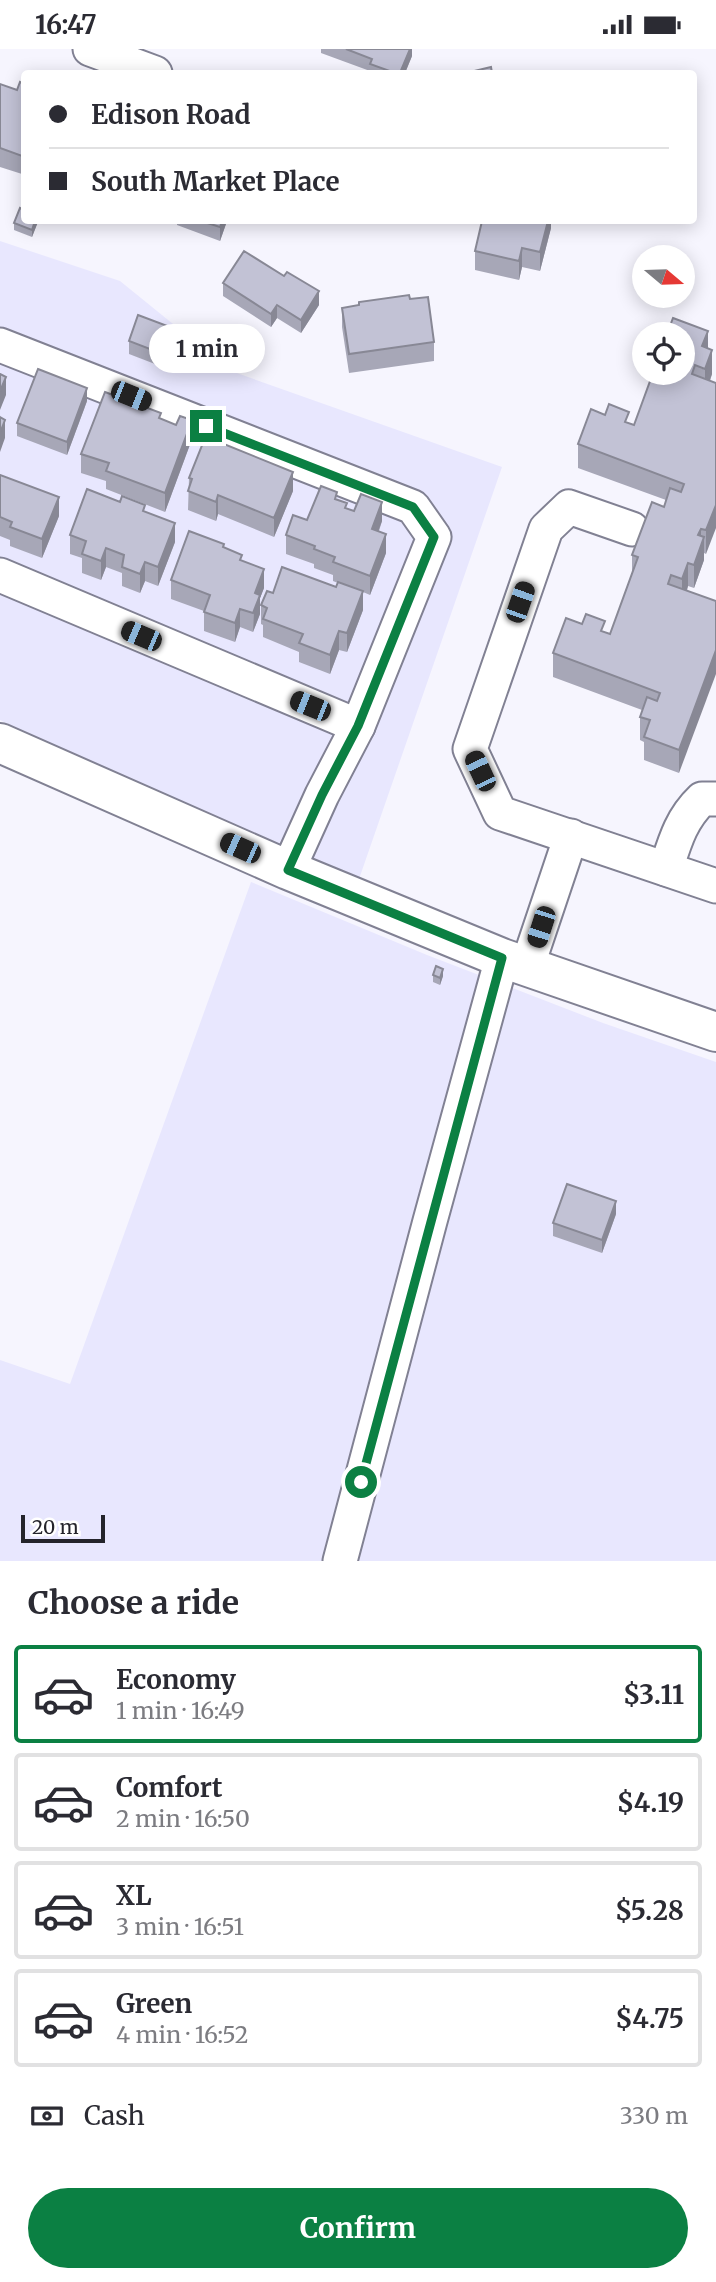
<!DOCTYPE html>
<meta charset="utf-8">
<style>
body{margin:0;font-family:Merriweather,serif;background:#f7f7f7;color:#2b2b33;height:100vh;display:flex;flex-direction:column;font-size:26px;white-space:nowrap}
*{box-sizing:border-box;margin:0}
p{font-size:23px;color:#7c7c81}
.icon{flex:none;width:38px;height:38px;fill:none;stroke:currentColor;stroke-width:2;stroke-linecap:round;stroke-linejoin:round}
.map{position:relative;height:1512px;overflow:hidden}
.panel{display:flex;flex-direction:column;background:#fff;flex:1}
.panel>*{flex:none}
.hud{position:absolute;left:21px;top:21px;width:676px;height:154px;border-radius:7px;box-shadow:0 4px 18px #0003;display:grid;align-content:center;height:154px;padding:0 28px;background:#fff}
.needle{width:46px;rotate:109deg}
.tools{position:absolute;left:632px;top:196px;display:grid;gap:14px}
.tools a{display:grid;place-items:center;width:63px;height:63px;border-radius:50%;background:#fff;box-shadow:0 4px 18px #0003;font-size:35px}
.scale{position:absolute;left:21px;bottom:18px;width:84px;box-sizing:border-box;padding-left:7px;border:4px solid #24242b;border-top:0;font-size:19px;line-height:24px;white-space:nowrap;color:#24242b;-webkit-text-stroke:5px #fff;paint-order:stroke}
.end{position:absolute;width:32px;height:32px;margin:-16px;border:9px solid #0b8043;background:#fff;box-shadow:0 0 0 4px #fff}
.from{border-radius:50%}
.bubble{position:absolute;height:49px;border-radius:24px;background:#fff;box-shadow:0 4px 18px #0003;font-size:23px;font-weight:700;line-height:49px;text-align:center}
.car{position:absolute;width:21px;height:42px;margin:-21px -10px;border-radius:9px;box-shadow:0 0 5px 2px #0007;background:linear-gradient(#222 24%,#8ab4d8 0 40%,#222 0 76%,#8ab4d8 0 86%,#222 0)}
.hud b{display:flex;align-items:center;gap:24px;height:66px;font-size:26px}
.hud b+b{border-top:2px solid #e1e1e2}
.hud i{width:18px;height:18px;background:#2b2b33}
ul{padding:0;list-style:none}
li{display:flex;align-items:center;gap:21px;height:98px;margin:0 14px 10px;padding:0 14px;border:4px solid #e1e1e2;border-radius:7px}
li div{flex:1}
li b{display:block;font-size:26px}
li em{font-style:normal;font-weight:700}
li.active{border-color:#0b8043}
li>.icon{width:63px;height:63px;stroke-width:1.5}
h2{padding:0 28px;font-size:32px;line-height:84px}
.pay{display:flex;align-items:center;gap:18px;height:77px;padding:0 28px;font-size:26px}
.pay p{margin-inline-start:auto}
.cta{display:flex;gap:14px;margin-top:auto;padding:14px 28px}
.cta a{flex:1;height:80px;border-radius:42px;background:#0b8043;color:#fff;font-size:28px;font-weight:700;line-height:80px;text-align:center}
.status{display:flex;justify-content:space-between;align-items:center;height:49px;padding:0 35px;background:#fff;direction:ltr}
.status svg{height:19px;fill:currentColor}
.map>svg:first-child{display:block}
.built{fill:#e8e7fe}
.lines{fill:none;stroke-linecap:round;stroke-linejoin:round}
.minor-casing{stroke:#818193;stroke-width:37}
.major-casing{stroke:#818193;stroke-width:42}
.minor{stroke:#fff;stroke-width:33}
.major{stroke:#fff;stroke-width:38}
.wall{fill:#a7a7b7}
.shaded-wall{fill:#888895}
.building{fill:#c2c2d5;stroke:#888895;stroke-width:2}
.route{stroke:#0b8043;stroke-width:9}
</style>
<div class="status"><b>16:47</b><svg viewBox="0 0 49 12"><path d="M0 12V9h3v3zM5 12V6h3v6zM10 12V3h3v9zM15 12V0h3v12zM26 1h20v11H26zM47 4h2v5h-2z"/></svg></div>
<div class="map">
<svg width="716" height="1512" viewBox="0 0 716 1512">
<rect width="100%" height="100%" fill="#f6f5fe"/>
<g class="built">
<path d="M 0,192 L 120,232 L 231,322 L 502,418 L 359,830 L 138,738 L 0,671 Z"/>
<path d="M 251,833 L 427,906 L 603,974 L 716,1013 L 716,1512 L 0,1512 L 0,1311 L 70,1335 Z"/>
</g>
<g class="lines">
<defs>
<g id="minor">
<path d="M 90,0 L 155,24"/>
<path d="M 0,296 L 413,458 L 434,488 L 358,677 L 322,746 L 288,821"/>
<path d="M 632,480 L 569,458 L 546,480 L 470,700 L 500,764 L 716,837"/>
<path d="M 0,526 L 358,677"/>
<path d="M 666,820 C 675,792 681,770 702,750 L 716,750"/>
<path d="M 527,918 L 571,787"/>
<path d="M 340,1512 L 430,1172 L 502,909"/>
</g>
<path id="major" d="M 0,694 L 288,821 L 502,909 L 716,983"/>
</defs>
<use href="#minor" class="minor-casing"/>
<use href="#major" class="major-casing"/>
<use href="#minor" class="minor"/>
<use href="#major" class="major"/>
</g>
<g class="wall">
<path d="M 321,0 L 412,0 L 412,7 L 405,24 L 370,24 L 370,22 L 321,4 Z"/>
<path d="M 0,35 L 17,41 L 24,35 L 22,125 L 0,118 Z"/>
<path d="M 38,172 L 32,188 L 14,181 L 14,174 Z"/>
<path d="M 177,172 L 227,172 L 220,192 L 177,176 Z"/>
<path d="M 551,172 L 551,179 L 540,222 L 522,218 L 519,231 L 475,221 L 475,202 Z"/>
<path d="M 223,234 L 319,256 L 301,284 L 277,269 L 271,278 L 223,247 Z"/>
<path d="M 410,250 L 434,293 L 434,312 L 349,324 L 342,278 L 342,259 Z"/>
<path d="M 129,292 L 178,295 L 168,320 L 129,305 Z"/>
<path d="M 708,300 L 712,325 L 710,332 L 706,505 L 704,504 L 704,511 L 694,539 L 688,537 L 687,542 L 679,724 L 644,711 L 644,693 L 640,691 L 640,668 L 642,661 L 553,628 L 553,604 L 605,583 L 610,585 L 632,525 L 632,506 L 664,458 L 666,451 L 578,419 L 578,395 L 629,374 L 634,376 Z"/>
<path d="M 87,352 L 67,406 L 17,387 L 17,374 Z"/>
<path d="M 161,370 L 192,390 L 165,463 L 106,440 L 106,432 L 81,424 L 81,405 Z"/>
<path d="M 0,426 L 59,467 L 42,509 L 10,497 L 10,491 L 0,487 Z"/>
<path d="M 189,429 L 293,442 L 274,488 L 218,465 L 216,472 L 188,461 Z"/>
<path d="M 337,451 L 347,460 L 382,472 L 379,482 L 386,504 L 370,546 L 363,543 L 363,561 L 347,603 L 339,601 L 330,625 L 299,613 L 299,603 L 263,588 L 263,576 L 261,575 L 261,556 L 273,544 L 336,538 L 338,534 L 333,532 L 333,526 L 314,519 L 314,515 L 286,505 L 286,486 Z"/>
<path d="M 145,463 L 175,493 L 158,537 L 145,532 L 140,544 L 122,537 L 122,524 L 106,518 L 101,531 L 82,524 L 82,509 L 70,505 L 70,486 Z"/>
<path d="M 224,499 L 242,512 L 264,539 L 260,549 L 260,565 L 253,583 L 240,578 L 235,593 L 204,582 L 204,562 L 171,550 L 171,531 Z"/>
<path d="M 433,926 L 443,927 L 440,936 L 433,933 Z"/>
<path d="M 616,1165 L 602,1204 L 553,1187 L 553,1174 Z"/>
</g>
<g class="shaded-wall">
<path d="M 410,0 L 412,0 L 412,7 L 405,24 L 400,24 Z"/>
<path d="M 24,99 L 24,118 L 22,125 L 22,107 Z"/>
<path d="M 35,172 L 38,172 L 38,173 L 32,188 L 32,181 Z"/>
<path d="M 222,172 L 227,172 L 220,192 L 220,178 Z"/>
<path d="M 548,172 L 551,172 L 551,179 L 540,222 L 540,203 Z"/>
<path d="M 522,199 L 522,218 L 519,231 L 519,212 Z"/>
<path d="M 319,242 L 319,256 L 301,284 L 301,271 Z"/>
<path d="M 277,256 L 277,269 L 271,278 L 271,265 Z"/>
<path d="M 178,281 L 178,295 L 168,320 L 168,307 Z"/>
<path d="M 708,282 L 708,306 L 702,321 L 702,297 Z"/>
<path d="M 712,301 L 712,325 L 705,344 L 705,320 Z"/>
<path d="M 6,328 L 6,346 L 0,361 L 0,342 Z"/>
<path d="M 87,339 L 87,352 L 67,406 L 67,393 Z"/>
<path d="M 5,371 L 5,389 L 0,403 L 0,384 Z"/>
<path d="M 192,371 L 192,390 L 165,463 L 165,444 Z"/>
<path d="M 293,423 L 293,442 L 274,488 L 274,469 Z"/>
<path d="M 218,446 L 218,465 L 216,472 L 216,453 Z"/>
<path d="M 59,448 L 59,467 L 42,509 L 42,490 Z"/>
<path d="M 382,453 L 382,472 L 372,499 L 372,480 Z"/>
<path d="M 716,456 L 716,479 L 706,505 L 706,481 Z"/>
<path d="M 175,474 L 175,493 L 158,537 L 158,518 Z"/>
<path d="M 701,480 L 701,495 L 704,488 L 704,511 L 694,539 L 694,516 L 698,486 Z"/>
<path d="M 386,485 L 386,504 L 370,546 L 370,527 Z"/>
<path d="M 106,499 L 106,518 L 101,531 L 101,512 Z"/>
<path d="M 145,513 L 145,532 L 140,544 L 140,525 Z"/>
<path d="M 688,514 L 688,537 L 682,554 L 682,530 Z"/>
<path d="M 264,520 L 264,539 L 260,549 L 260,565 L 253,583 L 255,544 Z"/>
<path d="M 363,542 L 363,561 L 347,603 L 347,584 Z"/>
<path d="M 240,560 L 240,578 L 235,593 L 235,574 Z"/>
<path d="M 339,582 L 339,601 L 330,625 L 330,606 Z"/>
<path d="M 716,601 L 716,625 L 679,724 L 679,701 Z"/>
<path d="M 443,920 L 443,927 L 440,936 L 440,929 Z"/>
<path d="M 616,1152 L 616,1165 L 602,1204 L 602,1191 Z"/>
</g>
<g class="building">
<path d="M 346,0 L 410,0 L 400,24 L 395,24 L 370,15 L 372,10 Z"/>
<path d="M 491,18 L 492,24 L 466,24 Z"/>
<path d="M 20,33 L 24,35 L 24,99 L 22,107 L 0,99 L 0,35 L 17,41 Z"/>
<path d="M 20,159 L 24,161 L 24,172 L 35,172 L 32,181 L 14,174 Z"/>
<path d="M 201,172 L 222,172 L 220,178 Z"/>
<path d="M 482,172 L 548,172 L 540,203 L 522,199 L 519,212 L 475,202 Z"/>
<path d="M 244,202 L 284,227 L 287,223 L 319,242 L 301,271 L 277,256 L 271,265 L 223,234 Z"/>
<path d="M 409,246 L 410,250 L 428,248 L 434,293 L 349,305 L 342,259 L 359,256 L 359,253 Z"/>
<path d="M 138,266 L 178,281 L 168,307 L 129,292 Z"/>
<path d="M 673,269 L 708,282 L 702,297 L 712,301 L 705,320 L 695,316 L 692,325 L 716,334 L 716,456 L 706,481 L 701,480 L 698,486 L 704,488 L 694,516 L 688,514 L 682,530 L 671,526 L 668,535 L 716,552 L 716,601 L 679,701 L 644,688 L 650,671 L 640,668 L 647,648 L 657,652 L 660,644 L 553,604 L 566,569 L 582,575 L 586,565 L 605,572 L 601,582 L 610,585 L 638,508 L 632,506 L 652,453 L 664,458 L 670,439 L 681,443 L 684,435 L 578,395 L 591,360 L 605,366 L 609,355 L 629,363 L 625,373 L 634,376 L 653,324 L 682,324 L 682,285 L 667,285 Z"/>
<path d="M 38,320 L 87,339 L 67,393 L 17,374 Z"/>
<path d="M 0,325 L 6,328 L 0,342 Z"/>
<path d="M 105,343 L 161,364 L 159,369 L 176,376 L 180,367 L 192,371 L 165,444 L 106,422 L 109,414 L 81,405 Z"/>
<path d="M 0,368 L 5,371 L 0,384 Z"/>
<path d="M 209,389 L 293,423 L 274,469 L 218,446 L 216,453 L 188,442 L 192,430 L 189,429 L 203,394 L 207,395 Z"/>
<path d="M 0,426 L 59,448 L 42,490 L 10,478 L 12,473 L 0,468 Z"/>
<path d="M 321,437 L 337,443 L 335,450 L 347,454 L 345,459 L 354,462 L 361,445 L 382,453 L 372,480 L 386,485 L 370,527 L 333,513 L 335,508 L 314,500 L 315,497 L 286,486 L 293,466 L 307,471 Z"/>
<path d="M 87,440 L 120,453 L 122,447 L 145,456 L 143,462 L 175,474 L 158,518 L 145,513 L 140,525 L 122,518 L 124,506 L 106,499 L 101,512 L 82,505 L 86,492 L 70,486 Z"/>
<path d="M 189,482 L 224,495 L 223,498 L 242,506 L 240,511 L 264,520 L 255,544 L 260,546 L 253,564 L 240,560 L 235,574 L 204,563 L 210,546 L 171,531 Z"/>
<path d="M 282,518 L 336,538 L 338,533 L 363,542 L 347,584 L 339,582 L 330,606 L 299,594 L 303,585 L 263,570 L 267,559 L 261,556 L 267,542 L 273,544 Z"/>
<path d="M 436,917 L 443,920 L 440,929 L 433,926 Z"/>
<path d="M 567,1135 L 616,1152 L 602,1191 L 553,1174 Z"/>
</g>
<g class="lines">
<path class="route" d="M 206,377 L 413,458 L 434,488 L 358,677 L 322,746 L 288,821 L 502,909 L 361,1433"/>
</g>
</svg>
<div class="tools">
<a><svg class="needle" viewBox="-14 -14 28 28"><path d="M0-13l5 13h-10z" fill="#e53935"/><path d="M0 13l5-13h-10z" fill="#7c7c81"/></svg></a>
<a><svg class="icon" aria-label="locate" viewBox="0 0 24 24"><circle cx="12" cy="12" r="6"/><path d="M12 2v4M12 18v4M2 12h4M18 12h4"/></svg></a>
</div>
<div class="scale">20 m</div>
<i class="end from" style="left:361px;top:1433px"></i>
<i class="end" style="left:206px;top:377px"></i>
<div class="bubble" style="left:149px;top:275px;width:116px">1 min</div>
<i class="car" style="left:131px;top:347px;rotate:112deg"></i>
<i class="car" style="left:520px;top:553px;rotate:19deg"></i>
<i class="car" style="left:141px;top:587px;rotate:293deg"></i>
<i class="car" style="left:310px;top:657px;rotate:292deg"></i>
<i class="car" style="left:480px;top:722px;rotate:335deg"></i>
<i class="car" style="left:240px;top:799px;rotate:294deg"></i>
<i class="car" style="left:541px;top:878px;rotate:198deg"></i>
<div class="hud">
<b><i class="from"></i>Edison Road</b>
<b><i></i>South Market Place</b>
</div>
</div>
<section class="panel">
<h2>Choose a ride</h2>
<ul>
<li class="active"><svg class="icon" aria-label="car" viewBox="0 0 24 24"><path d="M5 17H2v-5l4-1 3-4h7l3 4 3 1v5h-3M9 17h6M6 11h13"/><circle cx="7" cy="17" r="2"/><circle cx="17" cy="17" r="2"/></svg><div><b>Economy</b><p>1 min · 16:49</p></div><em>$3.11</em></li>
<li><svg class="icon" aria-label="car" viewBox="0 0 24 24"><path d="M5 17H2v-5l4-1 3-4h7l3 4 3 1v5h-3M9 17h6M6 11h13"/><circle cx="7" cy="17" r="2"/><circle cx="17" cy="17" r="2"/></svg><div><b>Comfort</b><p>2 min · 16:50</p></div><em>$4.19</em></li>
<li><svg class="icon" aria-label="car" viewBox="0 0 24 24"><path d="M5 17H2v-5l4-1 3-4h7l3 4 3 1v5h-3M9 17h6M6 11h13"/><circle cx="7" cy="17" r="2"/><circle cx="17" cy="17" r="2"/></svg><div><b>XL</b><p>3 min · 16:51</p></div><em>$5.28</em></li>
<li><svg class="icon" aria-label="car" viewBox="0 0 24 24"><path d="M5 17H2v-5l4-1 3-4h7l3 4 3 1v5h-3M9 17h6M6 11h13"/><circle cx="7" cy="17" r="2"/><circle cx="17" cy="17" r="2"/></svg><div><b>Green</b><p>4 min · 16:52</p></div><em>$4.75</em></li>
</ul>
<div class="pay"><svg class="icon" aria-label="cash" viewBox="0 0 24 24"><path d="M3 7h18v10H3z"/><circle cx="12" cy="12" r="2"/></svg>Cash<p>330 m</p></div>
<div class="cta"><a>Confirm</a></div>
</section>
